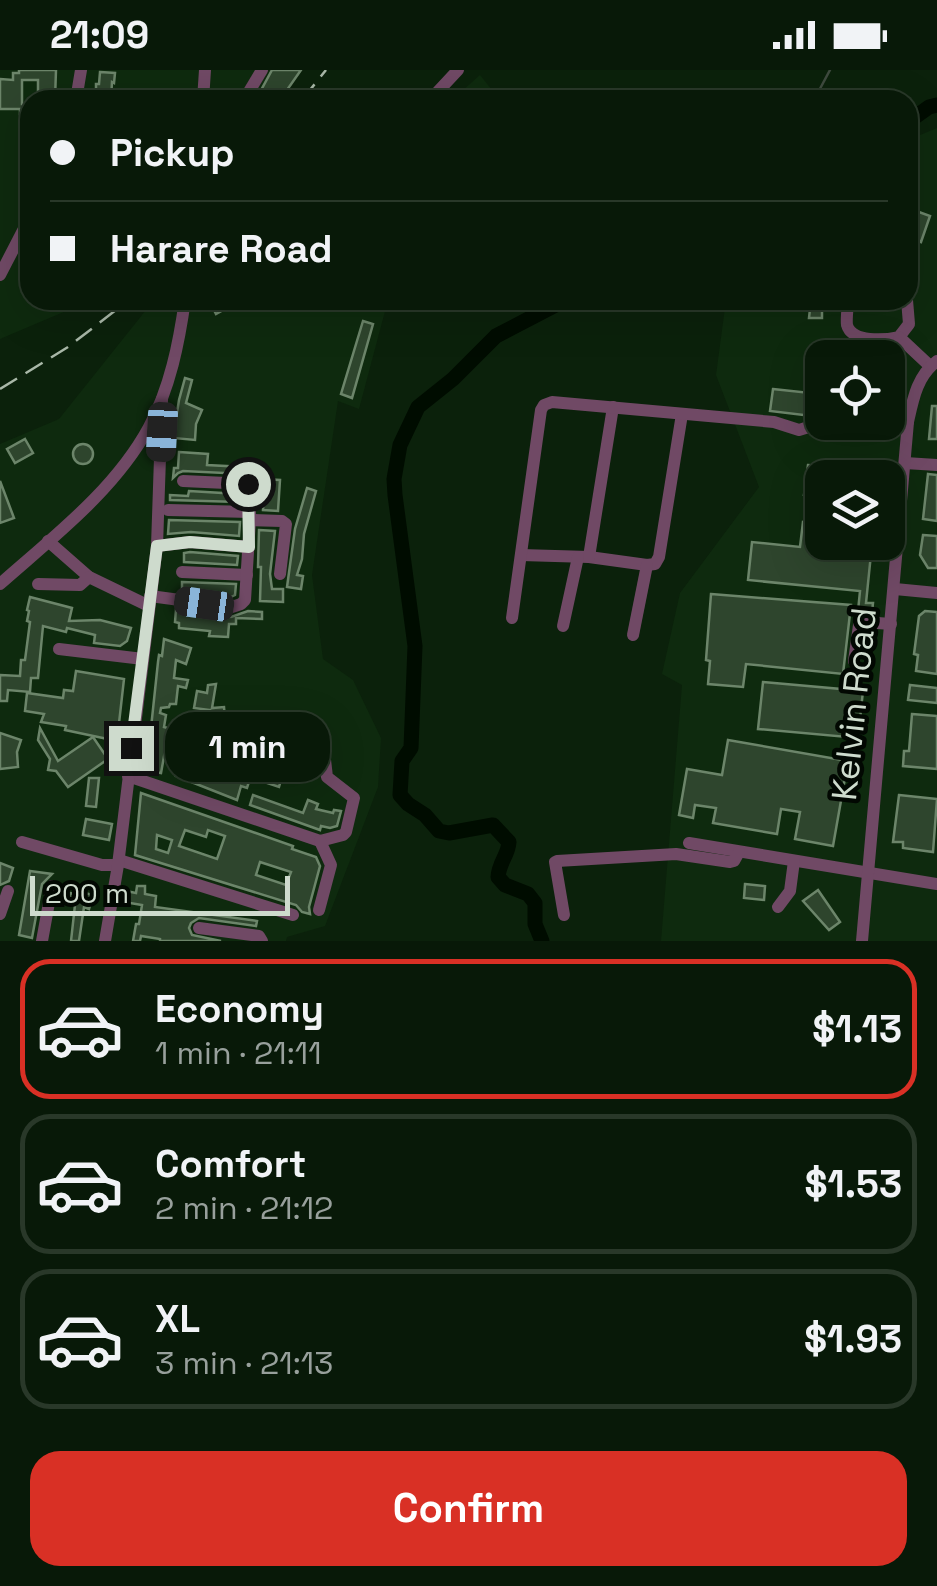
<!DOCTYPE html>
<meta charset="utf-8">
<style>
body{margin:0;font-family:"Space Grotesk",sans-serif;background:#162616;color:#f1f3f6;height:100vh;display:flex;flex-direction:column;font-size:38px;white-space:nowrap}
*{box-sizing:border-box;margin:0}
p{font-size:32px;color:#98a09c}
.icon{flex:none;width:55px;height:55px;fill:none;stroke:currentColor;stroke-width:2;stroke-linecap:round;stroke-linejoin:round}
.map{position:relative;height:871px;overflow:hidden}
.side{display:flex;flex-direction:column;background:#081908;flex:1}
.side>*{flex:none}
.banner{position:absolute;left:20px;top:20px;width:898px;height:220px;border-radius:30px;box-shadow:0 10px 40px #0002,0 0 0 2px #293829;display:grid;align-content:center;height:220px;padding:0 30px;background:#081908}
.fabs{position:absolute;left:805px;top:270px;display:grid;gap:20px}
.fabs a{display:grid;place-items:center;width:100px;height:100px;border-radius:20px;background:#081908;box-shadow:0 10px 40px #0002,0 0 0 2px #293829;font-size:50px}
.scale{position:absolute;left:30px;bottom:25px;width:260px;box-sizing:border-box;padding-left:10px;border:5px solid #cedbcd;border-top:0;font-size:28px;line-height:35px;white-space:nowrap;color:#cedbcd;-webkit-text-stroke:8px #020802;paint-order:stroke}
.end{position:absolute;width:45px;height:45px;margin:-22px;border:12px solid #cedbcd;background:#111;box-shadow:0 0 0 5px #111}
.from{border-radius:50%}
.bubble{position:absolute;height:70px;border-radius:30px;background:#081908;box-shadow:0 10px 40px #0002,0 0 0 2px #293829;font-size:32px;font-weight:600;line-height:70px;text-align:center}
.car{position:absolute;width:30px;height:60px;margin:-30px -15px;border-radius:12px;box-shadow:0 0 8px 2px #0007;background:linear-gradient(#222 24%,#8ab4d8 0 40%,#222 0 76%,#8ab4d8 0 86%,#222 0)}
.banner b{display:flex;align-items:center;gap:35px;height:95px;font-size:38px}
.banner b+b{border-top:2px solid #293829}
.banner i{width:25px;height:25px;background:#f1f3f6}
ul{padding:18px 0 0;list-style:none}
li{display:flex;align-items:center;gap:30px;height:140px;margin:0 20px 15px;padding:0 10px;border:5px solid #293829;border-radius:30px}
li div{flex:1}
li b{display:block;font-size:38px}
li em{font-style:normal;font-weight:600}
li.on{border-color:#d93025}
li>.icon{width:90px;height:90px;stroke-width:1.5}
.button{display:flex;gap:20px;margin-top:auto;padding:20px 30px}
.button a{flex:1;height:115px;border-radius:30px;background:#d93025;color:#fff;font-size:40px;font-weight:600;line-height:115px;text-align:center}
.status{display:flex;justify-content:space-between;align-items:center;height:70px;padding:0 50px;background:#081908;direction:ltr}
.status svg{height:28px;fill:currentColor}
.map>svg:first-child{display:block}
.built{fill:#0e2a0e;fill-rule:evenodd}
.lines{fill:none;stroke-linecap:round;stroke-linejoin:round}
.stream{stroke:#3e4a3e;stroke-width:2.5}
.river{stroke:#000c00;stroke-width:15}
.building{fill:#2e452d;stroke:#6c856a;stroke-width:2.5;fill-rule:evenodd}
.minor{stroke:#704965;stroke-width:12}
.rail{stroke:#a9b8a8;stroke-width:2.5;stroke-dasharray:20 10;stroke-linecap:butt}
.route{stroke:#cedbcd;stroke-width:12}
.labels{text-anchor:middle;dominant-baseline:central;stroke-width:9;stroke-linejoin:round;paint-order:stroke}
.street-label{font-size:35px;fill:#cedbcd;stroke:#020802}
</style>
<div class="status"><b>21:09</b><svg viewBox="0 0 49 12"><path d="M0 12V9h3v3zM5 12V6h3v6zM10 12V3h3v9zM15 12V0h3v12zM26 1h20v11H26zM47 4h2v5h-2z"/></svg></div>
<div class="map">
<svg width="937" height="871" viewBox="0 0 937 871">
<rect width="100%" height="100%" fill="#0b210b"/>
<g class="built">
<path d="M 0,0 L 283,0 L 260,30 L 30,30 L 30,230 L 92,230 L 0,269 Z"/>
<path d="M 480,5 L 500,30 L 452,30 Z"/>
<path d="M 937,58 L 937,871 L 661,871 L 682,615 L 662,604 L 680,523 L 759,417 L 716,305 L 726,230 L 908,230 L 908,70 ZM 822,288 L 888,288 L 888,352 L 822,352 ZM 822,408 L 888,408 L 888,472 L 822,472 Z"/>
<path d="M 154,230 L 388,230 L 359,339 L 338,331 L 312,505 L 323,589 L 353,610 L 381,668 L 378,717 L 325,856 L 287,867 L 286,871 L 0,871 L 0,374 L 59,349 Z"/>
</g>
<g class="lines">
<path class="stream" d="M 814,30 L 830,0"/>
<g class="river">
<path d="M 908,52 L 929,37 L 937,35"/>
<path d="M 542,871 L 535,854 L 535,833 L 528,824 L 505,815 L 498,807 C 499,792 508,786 509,772 L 493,755 L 449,763 L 439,761 L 425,745 L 408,734 L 400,725 L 402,691 L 411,678 L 415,576 L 395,425 L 394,409 L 400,375 L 418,337 L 453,309 L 496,266 L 565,230"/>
</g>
</g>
<g class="building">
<path d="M 19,0 L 56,0 L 55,30 L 38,30 L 38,10 L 22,10 L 22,34 L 27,34 L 27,44 L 20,44 L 20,39 L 0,39 L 0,9 L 13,10 L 13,3 L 19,3 Z"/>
<path d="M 272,0 L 301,0 L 280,30 L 267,30 L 259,24 Z"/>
<path d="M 100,2 L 115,3 L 114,13 L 112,12 L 111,30 L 96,30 L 96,14 L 99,14 Z"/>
<path d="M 908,138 L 930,146 L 921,172 L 908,167 Z"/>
<path d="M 209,230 L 241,230 L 216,244 Z"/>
<path d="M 801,230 L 818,230 L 817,240 L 822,240 L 822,248 L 809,248 L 810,239 L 800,238 Z"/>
<path d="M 363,251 L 373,254 L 352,328 L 341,324 Z"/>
<path d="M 185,308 L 192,310 L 186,333 L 202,340 L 196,354 L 195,370 L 173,368 L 179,330 Z"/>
<path d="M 773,319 L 820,324 L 818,344 L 812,346 L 770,341 Z"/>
<path d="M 932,336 L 937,336 L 937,369 L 929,369 Z"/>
<path d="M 25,369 L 33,383 L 15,393 L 7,379 Z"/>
<circle cx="83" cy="384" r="10"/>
<path d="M 179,382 L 208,384 L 207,395 L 245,397 L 245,404 L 183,401 L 178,403 L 173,408 L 174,398 L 178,398 Z"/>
<path d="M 808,395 L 863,400 L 862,408 L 822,408 L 822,427 L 804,425 Z"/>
<path d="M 928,404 L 937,405 L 937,451 L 923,449 Z"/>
<path d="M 261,409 L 280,410 L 278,441 L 263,440 L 264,424 L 260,424 Z"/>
<path d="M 0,411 L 14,448 L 0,453 Z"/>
<path d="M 307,418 L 316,421 L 304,464 L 302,489 L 297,505 L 303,506 L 301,519 L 287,517 L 295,459 Z"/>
<path d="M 189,421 L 239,424 L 239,432 L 170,430 L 170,425 L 188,426 Z"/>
<path d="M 169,450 L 240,452 L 239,466 L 191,462 L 168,464 Z"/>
<path d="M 803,452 L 820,454 L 817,479 L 832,480 L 832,472 L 846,472 L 846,482 L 871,484 L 866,533 L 873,533 L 872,542 L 858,541 L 860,521 L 748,510 L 752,472 L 800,477 Z"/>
<path d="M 259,460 L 275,461 L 270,504 L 272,519 L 283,519 L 283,532 L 260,531 L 261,497 L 258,497 Z"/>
<path d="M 923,465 L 937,466 L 937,498 L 928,498 L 920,485 Z"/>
<path d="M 190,482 L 238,486 L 237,495 L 184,492 L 184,483 Z"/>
<path d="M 182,512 L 236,514 L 235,525 L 231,527 L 182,520 Z"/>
<path d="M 711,524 L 851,535 L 843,604 L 746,594 L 743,617 L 708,614 L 710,591 L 706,590 Z"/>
<path d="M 30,527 L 72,538 L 69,551 L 100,550 L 131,558 L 127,571 L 120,576 L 94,573 L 95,565 L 67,558 L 66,562 L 43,556 L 38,608 L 31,608 L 30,622 L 8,620 L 7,631 L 0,631 L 0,605 L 20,606 L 21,590 L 25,590 L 30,552 L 27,551 L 29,541 L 27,540 Z"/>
<path d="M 176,540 L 231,547 L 248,541 L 262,542 L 262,549 L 236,548 L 236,554 L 229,554 L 228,567 L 209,566 L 210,561 L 179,558 L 179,553 L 175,552 Z"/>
<path d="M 925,541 L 937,542 L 937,604 L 916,601 L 918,585 L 914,584 L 919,546 Z"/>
<path d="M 164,569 L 191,578 L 186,594 L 176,590 L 174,608 L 188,610 L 186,618 L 178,616 L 176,634 L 170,634 L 169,637 L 161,638 L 160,643 L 166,645 L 164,657 L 187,663 L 190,653 L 205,659 L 202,666 L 195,663 L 192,672 L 175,667 L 174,671 L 167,670 L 161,703 L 143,700 L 151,658 L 158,592 L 159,585 L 162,586 Z"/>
<path d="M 76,601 L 124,609 L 117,671 L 65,660 L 66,656 L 41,652 L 44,644 L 25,641 L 27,623 L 63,628 L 64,620 L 73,621 Z"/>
<path d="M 763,612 L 863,621 L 858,668 L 758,659 Z"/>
<path d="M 216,614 L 212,638 L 224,637 L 225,649 L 209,646 L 210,640 L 194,638 L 197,621 L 207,623 L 208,615 Z"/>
<path d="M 910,615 L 937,618 L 937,633 L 908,630 Z"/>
<path d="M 912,644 L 937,646 L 937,699 L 903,696 L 904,681 L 909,681 Z"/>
<path d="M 259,646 L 267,647 L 265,656 L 281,660 L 283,659 L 284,651 L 299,653 L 294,684 L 290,683 L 288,686 L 279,717 L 264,712 L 268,700 L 254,696 L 247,718 L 241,716 L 237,730 L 176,706 L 185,681 L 214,691 L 221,663 L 251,668 L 254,653 L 258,653 Z"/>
<path d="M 40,658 L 58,691 L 93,667 L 108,689 L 68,717 L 56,701 L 48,700 L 50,689 L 38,670 Z"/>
<path d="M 0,663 L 21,670 L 17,682 L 18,697 L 0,699 Z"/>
<path d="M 728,670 L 848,691 L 833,776 L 795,769 L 800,742 L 781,739 L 777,764 L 713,753 L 716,738 L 695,735 L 693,748 L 679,745 L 687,699 L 722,705 Z"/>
<path d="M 89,708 L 99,708 L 96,737 L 86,736 Z"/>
<path d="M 141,723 L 293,776 L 292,779 L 316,787 L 320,796 L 309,837 L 310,844 L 302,842 L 296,835 L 135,785 ZM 185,760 L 206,767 L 208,760 L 225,766 L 217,789 L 179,776 ZM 157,765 L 172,770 L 168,783 L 156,779 ZM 260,792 L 291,802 L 286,815 L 256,805 Z"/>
<path d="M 253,725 L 303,743 L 308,730 L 318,734 L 316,739 L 333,743 L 334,740 L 341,741 L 337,756 L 330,758 L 321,756 L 320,760 L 250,735 Z"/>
<path d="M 899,725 L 937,729 L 933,782 L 903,778 L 903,772 L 893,772 Z"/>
<path d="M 86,749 L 112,754 L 109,770 L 83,765 Z"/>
<path d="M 0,793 L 13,798 L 9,811 L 0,815 Z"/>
<path d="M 30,801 L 52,804 L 42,814 L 32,868 L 19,865 Z"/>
<path d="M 745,814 L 765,816 L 764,830 L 744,828 Z"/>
<path d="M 137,816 L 145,816 L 145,824 L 156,826 L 155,837 L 257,851 L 256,856 L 199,848 L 191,853 L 189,858 L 192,865 L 221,871 L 160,871 L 160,869 L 141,866 L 140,871 L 133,871 L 136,854 L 139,854 L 142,835 L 124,832 L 126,821 L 136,823 Z"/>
<path d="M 818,820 L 840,852 L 829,860 L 803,831 Z"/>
<path d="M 80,822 L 93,825 L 89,839 L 84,837 L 79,871 L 71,871 L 75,835 L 68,833 L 70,823 L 79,825 Z"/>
</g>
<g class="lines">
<g class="minor">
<path d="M 247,25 L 262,0"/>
<path d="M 76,30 L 81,0"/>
<path d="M 203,30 L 205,0"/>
<path d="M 430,30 L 458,0"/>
<path d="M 0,205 L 30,147"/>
<path d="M 848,230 C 848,237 846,248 847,255 C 852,273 885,270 899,267 L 909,254 L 907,230"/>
<path d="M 899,267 L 930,296"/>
<path d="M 888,348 L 908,352"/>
<path d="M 905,393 L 937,395"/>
<path d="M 168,440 L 250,442"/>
<path d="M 250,450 L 282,451 L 286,454 L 280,504"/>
<path d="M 48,471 L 89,507 L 149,536"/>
<path d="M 157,476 L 190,472 L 249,477"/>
<path d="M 521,485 L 589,487 L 647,495 L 655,494 L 659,487 L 682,344"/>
<path d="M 589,487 L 613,337"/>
<path d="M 182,502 L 247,505"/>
<path d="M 0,514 C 53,467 115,420 149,357 C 170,318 179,273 185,230"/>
<path d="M 38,514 L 80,515 L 89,507"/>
<path d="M 895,519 L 937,523"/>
<path d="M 150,526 L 232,537 L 241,534 L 245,530 L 250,450 L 248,414 L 183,411"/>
<path d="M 512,548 L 541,340 L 544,335 L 552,332 L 774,352 L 799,360 L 825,352"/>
<path d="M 563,556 L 578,487"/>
<path d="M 633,565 L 647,495"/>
<path d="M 59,579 L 143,589"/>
<path d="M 854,591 L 859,555 L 864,552 L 891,554"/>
<path d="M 128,706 L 320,771"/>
<path d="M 320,771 L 343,765 L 346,762 L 354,728 L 327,707 L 324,681"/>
<path d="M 22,772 L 102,795 L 118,795"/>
<path d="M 689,773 L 937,814"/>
<path d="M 119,790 L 293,845"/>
<path d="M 778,837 L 790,821 L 794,791"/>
<path d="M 319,840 L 331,795 L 320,771"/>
<path d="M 0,844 L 8,821"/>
<path d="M 564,845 L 555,792 L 557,791 L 676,784 L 730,792 L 734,791 L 739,782"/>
<path d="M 199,858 L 259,866 L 262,871"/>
<path d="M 42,871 L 52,816"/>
<path d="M 105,871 L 118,795 L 157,476 L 162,329"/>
<path d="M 862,871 L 908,352 C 913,329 917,306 937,291"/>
</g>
<g class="rail">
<path d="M 302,30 L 326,0"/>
<path d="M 0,319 L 68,277 L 129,230"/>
</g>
</g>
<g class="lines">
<path class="route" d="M 131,678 L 157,476 L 190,472 L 249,477 L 248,414"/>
</g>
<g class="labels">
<g class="street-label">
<text transform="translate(854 634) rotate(-84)">Kelvin Road</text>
</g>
</g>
</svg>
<div class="fabs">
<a><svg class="icon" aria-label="locate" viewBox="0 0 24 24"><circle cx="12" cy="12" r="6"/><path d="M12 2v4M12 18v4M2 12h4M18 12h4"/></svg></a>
<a><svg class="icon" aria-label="layers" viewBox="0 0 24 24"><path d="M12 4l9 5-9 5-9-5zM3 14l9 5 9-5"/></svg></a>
</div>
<div class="scale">200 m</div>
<i class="end from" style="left:248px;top:414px"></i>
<i class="end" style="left:131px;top:678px"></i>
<div class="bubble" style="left:165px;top:642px;width:165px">1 min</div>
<i class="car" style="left:162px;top:362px;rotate:183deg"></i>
<i class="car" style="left:204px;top:534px;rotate:278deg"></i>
<div class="banner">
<b><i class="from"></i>Pickup</b>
<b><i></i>Harare Road</b>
</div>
</div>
<section class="side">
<ul>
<li class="on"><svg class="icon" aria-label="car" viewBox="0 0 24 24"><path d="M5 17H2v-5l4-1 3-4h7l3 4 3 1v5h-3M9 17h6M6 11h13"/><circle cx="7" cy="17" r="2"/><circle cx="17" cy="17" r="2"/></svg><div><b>Economy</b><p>1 min · 21:11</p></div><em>$1.13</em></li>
<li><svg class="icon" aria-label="car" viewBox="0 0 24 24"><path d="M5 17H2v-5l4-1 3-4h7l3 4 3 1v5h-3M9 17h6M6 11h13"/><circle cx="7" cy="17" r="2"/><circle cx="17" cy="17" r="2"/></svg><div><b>Comfort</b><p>2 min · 21:12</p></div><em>$1.53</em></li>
<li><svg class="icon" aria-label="car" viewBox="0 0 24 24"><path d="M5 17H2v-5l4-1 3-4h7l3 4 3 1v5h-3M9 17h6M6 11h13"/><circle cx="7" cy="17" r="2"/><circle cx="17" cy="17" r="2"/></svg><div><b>XL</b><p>3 min · 21:13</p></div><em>$1.93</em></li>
</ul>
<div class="button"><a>Confirm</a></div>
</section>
